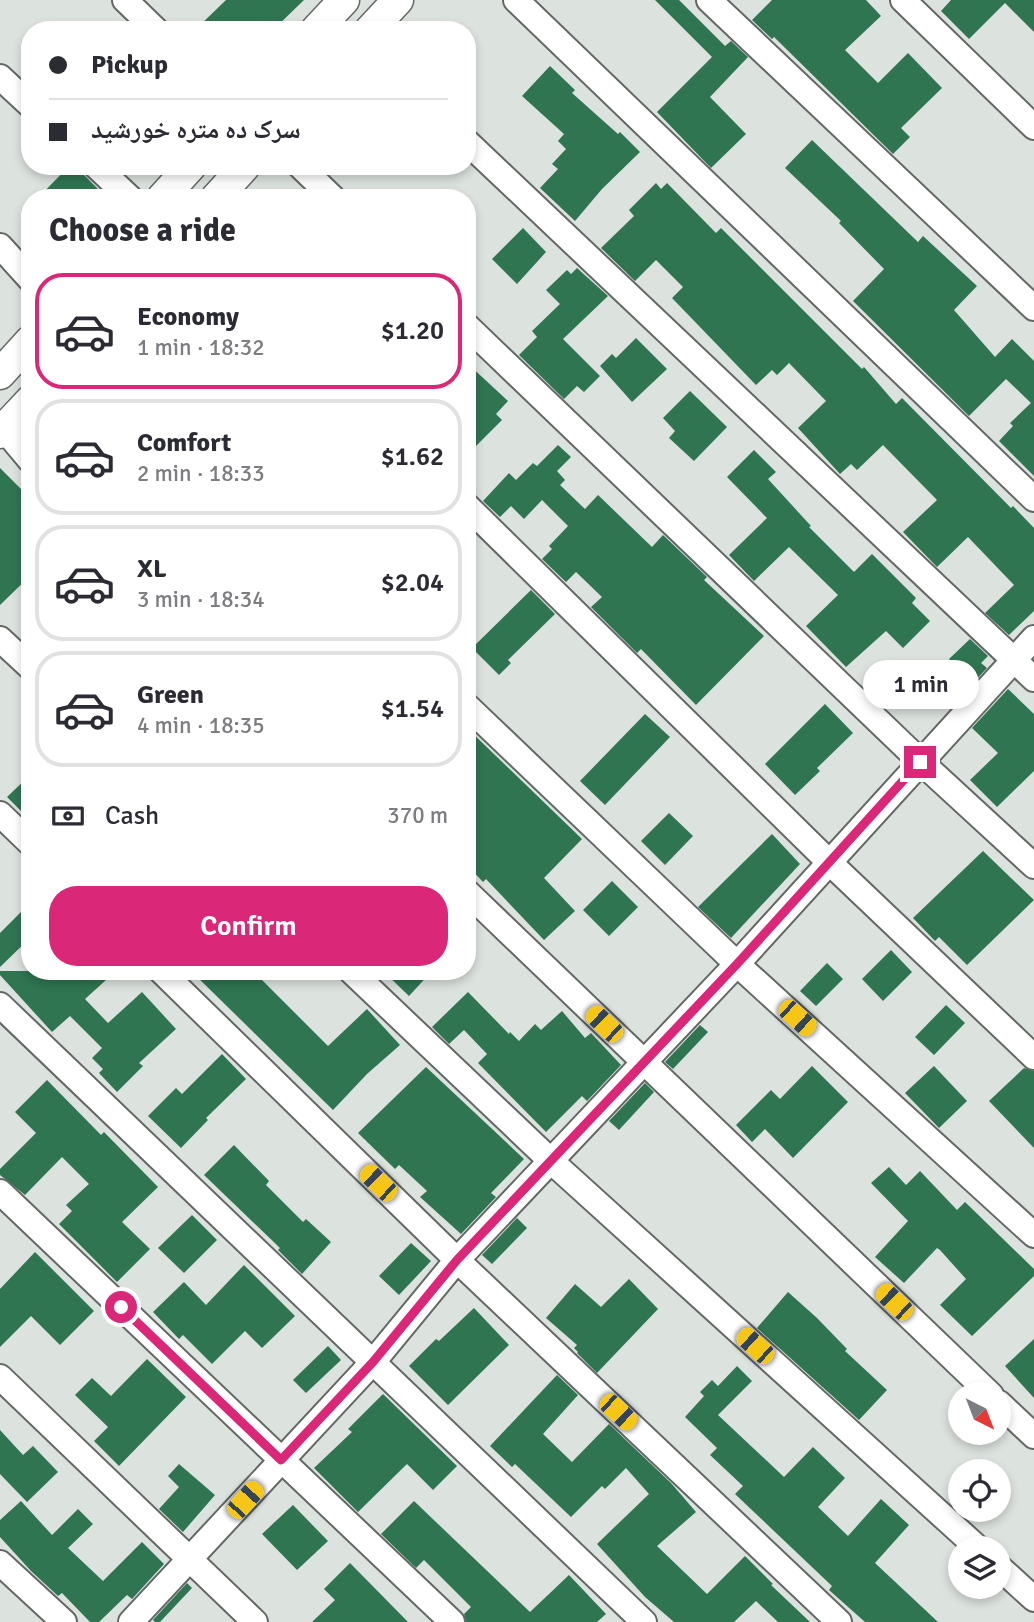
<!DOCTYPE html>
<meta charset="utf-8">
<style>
body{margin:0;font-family:Signika,"Noto Naskh Arabic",sans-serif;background:#f7f7f7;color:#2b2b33;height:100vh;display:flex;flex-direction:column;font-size:26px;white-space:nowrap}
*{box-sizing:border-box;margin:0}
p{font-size:23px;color:#7c7c81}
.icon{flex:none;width:38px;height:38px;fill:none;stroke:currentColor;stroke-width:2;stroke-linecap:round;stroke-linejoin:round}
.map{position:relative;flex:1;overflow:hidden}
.side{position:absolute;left:21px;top:189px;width:455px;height:791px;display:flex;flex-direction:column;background:#fff;border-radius:28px;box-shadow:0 4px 10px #0003}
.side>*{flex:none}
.hud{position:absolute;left:21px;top:21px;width:455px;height:154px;border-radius:28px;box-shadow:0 4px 10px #0003;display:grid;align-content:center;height:154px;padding:0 28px;background:#fff}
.needle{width:46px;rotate:138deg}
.controls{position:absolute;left:948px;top:1382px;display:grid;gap:14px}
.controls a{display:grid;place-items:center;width:63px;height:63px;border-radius:50%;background:#fff;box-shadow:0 4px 10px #0003;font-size:35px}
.end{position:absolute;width:32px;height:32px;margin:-16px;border:9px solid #db2777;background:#fff;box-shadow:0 0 0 4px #fff}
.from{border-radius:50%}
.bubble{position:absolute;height:49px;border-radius:24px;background:#fff;box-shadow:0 4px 10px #0003;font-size:23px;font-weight:600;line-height:49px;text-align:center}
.car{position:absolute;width:21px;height:42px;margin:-21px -10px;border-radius:9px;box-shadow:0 0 5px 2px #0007;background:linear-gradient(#f5c518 24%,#345 0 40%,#f5c518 0 76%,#345 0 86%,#f5c518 0)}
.hud b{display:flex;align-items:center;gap:24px;height:66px;font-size:26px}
.hud b+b{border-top:2px solid #e1e1e2}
.hud i{width:18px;height:18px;background:#2b2b33}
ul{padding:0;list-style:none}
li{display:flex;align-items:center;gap:21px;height:116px;margin:0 14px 10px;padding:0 14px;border:4px solid #e1e1e2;border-radius:28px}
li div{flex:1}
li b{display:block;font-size:26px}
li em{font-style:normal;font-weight:600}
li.on{border-color:#db2777}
li>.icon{width:63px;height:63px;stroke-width:1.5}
h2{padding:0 28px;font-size:32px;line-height:84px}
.pay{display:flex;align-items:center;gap:18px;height:77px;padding:0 28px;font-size:26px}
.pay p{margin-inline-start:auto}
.action{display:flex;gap:14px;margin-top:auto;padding:14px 28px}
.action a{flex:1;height:80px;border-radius:28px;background:#db2777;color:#fff;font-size:28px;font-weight:600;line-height:80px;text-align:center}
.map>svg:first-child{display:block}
.building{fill:#2f7552}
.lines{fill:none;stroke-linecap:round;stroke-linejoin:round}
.minor-casing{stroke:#636865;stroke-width:28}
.tertiary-casing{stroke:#636865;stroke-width:33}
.minor{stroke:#fff;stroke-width:24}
.tertiary{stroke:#fff;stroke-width:30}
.route{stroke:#db2777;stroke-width:9}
</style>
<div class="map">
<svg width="1034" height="1622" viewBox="0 0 1034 1622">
<rect width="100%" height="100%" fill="#dce2de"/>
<g class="building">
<path d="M 226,0 L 304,0 L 273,30 L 195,30 Z"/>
<path d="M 655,0 L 679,0 L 725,46 L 731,41 L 748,57 L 710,97 L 746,134 L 711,168 L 657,112 L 712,57 Z"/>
<path d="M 772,0 L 866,0 L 881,16 L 845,50 L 878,83 L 908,53 L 942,88 L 901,128 L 910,137 L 893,154 L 774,37 L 772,39 L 752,20 Z"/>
<path d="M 951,0 L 1034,0 L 1034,32 L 1005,3 L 969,39 L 941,11 Z"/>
<path d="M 550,66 L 575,90 L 572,93 L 618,134 L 620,132 L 640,152 L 602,189 L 575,221 L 540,188 L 558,169 L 552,164 L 566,149 L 558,141 L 564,134 L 522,96 Z"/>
<path d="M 812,140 L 918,242 L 923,236 L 977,286 L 954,310 L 995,357 L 1012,339 L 1034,361 L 1034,476 L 999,441 L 1013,426 L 1010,423 L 1031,403 L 1006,379 L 969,416 L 853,301 L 884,269 L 839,223 L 841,221 L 785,168 Z"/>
<path d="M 69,166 L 75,166 L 107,198 L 38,198 Z"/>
<path d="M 656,183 L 661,189 L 667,183 L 716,233 L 721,228 L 862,369 L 864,367 L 896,404 L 902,398 L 1011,508 L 1013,506 L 1034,528 L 1034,611 L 1009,635 L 985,613 L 1014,585 L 968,537 L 937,567 L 903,532 L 937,500 L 883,445 L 857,470 L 851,464 L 840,474 L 798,428 L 826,401 L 789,363 L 777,375 L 772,370 L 756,385 L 672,298 L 683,287 L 656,260 L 635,281 L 601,248 L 634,216 L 629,210 Z"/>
<path d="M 523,228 L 546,252 L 517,284 L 492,259 Z"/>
<path d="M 577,268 L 608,296 L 563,339 L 600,376 L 584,392 L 577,386 L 564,399 L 519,355 L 537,337 L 532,331 L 560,304 L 546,290 L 567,270 L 571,274 Z"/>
<path d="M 636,338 L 667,369 L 632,402 L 600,366 L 612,354 L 616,358 Z"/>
<path d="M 467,363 L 508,401 L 496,414 L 502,420 L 467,455 Z"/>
<path d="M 690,391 L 727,427 L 694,461 L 669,438 L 675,431 L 663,418 Z"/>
<path d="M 558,445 L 571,457 L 557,471 L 565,480 L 560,485 L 585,509 L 598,495 L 652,547 L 663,535 L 707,577 L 704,580 L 764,636 L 696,705 L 641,649 L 637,653 L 591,607 L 602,597 L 576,572 L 566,582 L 542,559 L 552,549 L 549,546 L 568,526 L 542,500 L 524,519 L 511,506 L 500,517 L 483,501 L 509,473 L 516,480 L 533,463 L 537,466 Z"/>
<path d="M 754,450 L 776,472 L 768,479 L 811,526 L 809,527 L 854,572 L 872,554 L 916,598 L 912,603 L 930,621 L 903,648 L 886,631 L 846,667 L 806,626 L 838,595 L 789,547 L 754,581 L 729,555 L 767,518 L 727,477 Z"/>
<path d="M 0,468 L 30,498 L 30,576 L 0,605 Z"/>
<path d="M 531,590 L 555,614 L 508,660 L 511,663 L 499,675 L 472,648 Z"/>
<path d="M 970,639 L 988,656 L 981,663 L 987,668 L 973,683 L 949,659 Z"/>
<path d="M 1008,689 L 1034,714 L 1034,771 L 997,807 L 970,780 L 998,753 L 972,728 Z"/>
<path d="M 825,704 L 853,733 L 817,768 L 820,771 L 795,795 L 765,764 Z"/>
<path d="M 645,714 L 670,737 L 605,805 L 580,781 Z"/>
<path d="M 467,728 L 582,839 L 544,878 L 575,911 L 544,940 L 486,879 L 483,882 L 467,865 Z"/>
<path d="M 30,775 L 30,820 L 7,797 Z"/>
<path d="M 669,813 L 693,836 L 665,865 L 641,841 Z"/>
<path d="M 772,834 L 800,864 L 731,938 L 698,907 Z"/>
<path d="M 983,851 L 1034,900 L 967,965 L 939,937 L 935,941 L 913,918 Z"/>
<path d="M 612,881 L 638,907 L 609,936 L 583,910 Z"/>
<path d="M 30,903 L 30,938 L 0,967 L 0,933 Z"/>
<path d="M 891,950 L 912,972 L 883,1001 L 862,979 Z"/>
<path d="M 827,963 L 843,979 L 816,1006 L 800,991 Z"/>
<path d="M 0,971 L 116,971 L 85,999 L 108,1023 L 142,992 L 176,1029 L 139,1063 L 143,1066 L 117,1092 L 99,1073 L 103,1069 L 92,1058 L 102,1048 L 70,1016 L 52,1032 L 0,975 Z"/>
<path d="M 191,971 L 253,971 L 328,1046 L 367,1009 L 400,1045 L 367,1074 L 333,1110 Z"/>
<path d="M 383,971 L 432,971 L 409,996 Z"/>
<path d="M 468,992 L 509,1034 L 510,1032 L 519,1041 L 535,1024 L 541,1030 L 562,1011 L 585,1038 L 591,1033 L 621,1065 L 587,1101 L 582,1096 L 546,1132 L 478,1063 L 487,1054 L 464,1030 L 449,1044 L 432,1027 Z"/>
<path d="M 946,1005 L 965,1023 L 934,1055 L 915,1037 Z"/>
<path d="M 700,1025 L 708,1032 L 673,1069 L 665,1062 Z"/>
<path d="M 222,1054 L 246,1079 L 206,1118 L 208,1120 L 181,1148 L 148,1116 L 176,1088 L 182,1094 Z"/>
<path d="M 812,1066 L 848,1102 L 793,1158 L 765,1129 L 752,1142 L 736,1125 L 771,1090 L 780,1099 Z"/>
<path d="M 934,1066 L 967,1101 L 939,1128 L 905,1093 Z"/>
<path d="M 426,1067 L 524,1159 L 491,1193 L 496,1197 L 461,1234 L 420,1197 L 427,1191 L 399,1165 L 395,1169 L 358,1133 Z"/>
<path d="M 1024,1068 L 1034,1071 L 1034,1148 L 989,1101 Z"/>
<path d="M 47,1080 L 101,1135 L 104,1132 L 158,1187 L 122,1222 L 150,1249 L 117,1282 L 59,1224 L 72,1211 L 66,1205 L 89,1184 L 62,1157 L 25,1195 L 0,1175 L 0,1169 L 36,1133 L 15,1112 Z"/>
<path d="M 645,1083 L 654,1092 L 619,1130 L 609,1121 Z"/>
<path d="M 234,1145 L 269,1181 L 266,1185 L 303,1222 L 306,1219 L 331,1242 L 302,1274 L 278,1250 L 280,1248 L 204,1175 Z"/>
<path d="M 889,1167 L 906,1185 L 920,1171 L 957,1210 L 965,1202 L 1034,1269 L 1034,1276 L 972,1336 L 940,1305 L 966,1279 L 940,1250 L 937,1248 L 904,1283 L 875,1257 L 908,1221 L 871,1183 Z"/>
<path d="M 192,1215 L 217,1240 L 184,1273 L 158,1248 Z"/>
<path d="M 517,1218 L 527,1228 L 492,1264 L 482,1255 Z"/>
<path d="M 411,1243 L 431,1261 L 399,1295 L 379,1276 Z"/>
<path d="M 35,1252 L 94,1311 L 60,1345 L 31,1316 L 0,1347 L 0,1289 Z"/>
<path d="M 244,1265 L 295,1316 L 262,1348 L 245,1331 L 212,1364 L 183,1335 L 179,1339 L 153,1312 L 184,1282 L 206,1305 Z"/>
<path d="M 629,1279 L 658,1309 L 597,1373 L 577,1353 L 578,1352 L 574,1348 L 577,1345 L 546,1318 L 575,1284 L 601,1307 Z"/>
<path d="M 788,1292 L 817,1318 L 847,1349 L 845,1351 L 887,1390 L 859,1420 L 757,1328 Z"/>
<path d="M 474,1308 L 509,1345 L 448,1405 L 409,1366 L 436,1339 L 439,1341 Z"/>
<path d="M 1034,1339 L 1034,1398 L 1005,1366 Z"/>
<path d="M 328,1346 L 341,1360 L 306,1393 L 293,1380 Z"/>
<path d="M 147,1359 L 186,1397 L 119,1466 L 94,1441 L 108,1427 L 75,1395 L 92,1378 L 111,1396 Z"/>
<path d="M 737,1366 L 752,1381 L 718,1415 L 784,1477 L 813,1447 L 845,1478 L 818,1507 L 848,1536 L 881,1499 L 909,1525 L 875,1563 L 938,1622 L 865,1622 L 829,1590 L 832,1586 L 735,1494 L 743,1486 L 710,1455 L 717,1448 L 685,1417 L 704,1396 L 700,1392 L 712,1380 L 718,1386 Z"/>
<path d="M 557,1375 L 578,1395 L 543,1434 L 572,1462 L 609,1424 L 671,1483 L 696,1512 L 657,1546 L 707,1594 L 745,1556 L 773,1584 L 771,1585 L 810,1622 L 778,1622 L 756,1601 L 734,1622 L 674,1622 L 645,1597 L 597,1544 L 649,1494 L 626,1468 L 605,1489 L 602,1486 L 571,1517 L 515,1464 L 512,1467 L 490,1446 Z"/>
<path d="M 383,1394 L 457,1466 L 433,1490 L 407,1464 L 358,1512 L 314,1468 L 352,1432 L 348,1429 Z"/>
<path d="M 0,1430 L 23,1455 L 33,1446 L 58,1472 L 27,1502 L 0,1474 Z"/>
<path d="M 179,1464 L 215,1495 L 183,1532 L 159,1509 L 179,1487 L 168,1476 Z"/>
<path d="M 21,1501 L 52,1535 L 78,1509 L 93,1524 L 68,1548 L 103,1581 L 142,1542 L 164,1564 L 132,1599 L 127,1595 L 99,1622 L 90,1622 L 62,1593 L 58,1596 L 31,1571 L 0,1537 L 0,1520 Z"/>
<path d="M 414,1501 L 530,1612 L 569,1575 L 606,1614 L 597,1622 L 466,1622 L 464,1614 L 471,1607 L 424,1560 L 416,1568 L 381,1534 Z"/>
<path d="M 293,1505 L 328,1541 L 297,1570 L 262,1534 Z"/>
<path d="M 350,1563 L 408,1622 L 312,1622 L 335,1600 L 324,1589 Z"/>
<path d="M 187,1583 L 192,1588 L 160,1622 L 155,1622 L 153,1620 Z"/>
</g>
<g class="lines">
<defs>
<g id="minor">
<path d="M 125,0 L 156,30"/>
<path d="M 516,0 L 1034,499"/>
<path d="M 709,0 L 1034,308"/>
<path d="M 903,0 L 1034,127"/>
<path d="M 0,77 L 30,105"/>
<path d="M 467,142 L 1034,679"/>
<path d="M 96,166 L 130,198"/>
<path d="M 300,166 L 333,198"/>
<path d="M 0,246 L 30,279"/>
<path d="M 467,326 L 921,762 L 1034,866"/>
<path d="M 4,429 L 30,460"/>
<path d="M 467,506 L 829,862 L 1034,1057"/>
<path d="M 0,639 L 30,667"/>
<path d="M 467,706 L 737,964 L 1034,1235"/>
<path d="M 0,814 L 30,843"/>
<path d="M 467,892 L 991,1395"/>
<path d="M 161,971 L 457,1260 L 839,1622"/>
<path d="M 351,971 L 551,1161 L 979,1549"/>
<path d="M 0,1005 L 644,1622"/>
<path d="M 0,1192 L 452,1622"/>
<path d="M 0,1377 L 255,1622"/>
<path d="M 999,1403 L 1034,1436"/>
<path d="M 0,1563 L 64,1622"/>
<path d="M 999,1567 L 1034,1599"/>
<path d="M 131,1622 L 373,1362 L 457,1260 L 737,964 L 1034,638"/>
</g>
<g id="tertiary">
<path d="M 316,30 L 344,0"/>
<path d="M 370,30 L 398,0"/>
<path d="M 162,198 L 191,166"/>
<path d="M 216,198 L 245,166"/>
<path d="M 0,374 L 30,341"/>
<path d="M 0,433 L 30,401"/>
</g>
</defs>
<use href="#minor" class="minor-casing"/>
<use href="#tertiary" class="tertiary-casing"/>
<use href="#minor" class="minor"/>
<use href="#tertiary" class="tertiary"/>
</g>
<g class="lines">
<path class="route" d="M 121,1307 L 281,1460 L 373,1362 L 457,1260 L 737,964 L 920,762"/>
</g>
</svg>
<div class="controls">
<a><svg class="needle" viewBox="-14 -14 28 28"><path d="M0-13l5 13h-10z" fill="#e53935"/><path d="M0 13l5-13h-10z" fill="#7c7c81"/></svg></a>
<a><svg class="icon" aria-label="locate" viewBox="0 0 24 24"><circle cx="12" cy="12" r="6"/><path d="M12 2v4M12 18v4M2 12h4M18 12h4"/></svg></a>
<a><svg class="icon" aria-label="layers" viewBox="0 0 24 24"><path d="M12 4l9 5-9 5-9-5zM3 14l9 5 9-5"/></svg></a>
</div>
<i class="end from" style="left:121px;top:1307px"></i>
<i class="end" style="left:920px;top:762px"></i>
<div class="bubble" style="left:863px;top:660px;width:116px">1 min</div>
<i class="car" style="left:797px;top:1018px;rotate:132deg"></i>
<i class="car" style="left:604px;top:1024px;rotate:314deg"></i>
<i class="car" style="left:378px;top:1183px;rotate:314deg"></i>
<i class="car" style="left:894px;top:1302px;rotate:314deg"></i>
<i class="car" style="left:755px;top:1346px;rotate:312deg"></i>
<i class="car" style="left:618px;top:1412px;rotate:133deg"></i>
<i class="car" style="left:245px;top:1500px;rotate:42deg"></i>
<div class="hud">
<b><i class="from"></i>Pickup</b>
<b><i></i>سرک ده متره خورشید</b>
</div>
<section class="side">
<h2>Choose a ride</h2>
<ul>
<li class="on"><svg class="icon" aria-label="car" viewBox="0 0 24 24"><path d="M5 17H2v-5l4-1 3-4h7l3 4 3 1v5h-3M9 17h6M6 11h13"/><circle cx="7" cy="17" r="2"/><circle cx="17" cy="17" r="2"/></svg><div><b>Economy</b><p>1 min · 18:32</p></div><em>$1.20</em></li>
<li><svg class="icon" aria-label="car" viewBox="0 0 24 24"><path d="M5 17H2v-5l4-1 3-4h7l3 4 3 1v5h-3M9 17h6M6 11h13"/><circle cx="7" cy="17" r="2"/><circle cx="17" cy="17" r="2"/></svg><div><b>Comfort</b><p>2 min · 18:33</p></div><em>$1.62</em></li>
<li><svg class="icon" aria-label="car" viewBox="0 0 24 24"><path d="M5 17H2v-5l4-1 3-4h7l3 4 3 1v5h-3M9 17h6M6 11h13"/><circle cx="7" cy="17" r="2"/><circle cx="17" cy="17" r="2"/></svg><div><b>XL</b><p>3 min · 18:34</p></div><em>$2.04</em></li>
<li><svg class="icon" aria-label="car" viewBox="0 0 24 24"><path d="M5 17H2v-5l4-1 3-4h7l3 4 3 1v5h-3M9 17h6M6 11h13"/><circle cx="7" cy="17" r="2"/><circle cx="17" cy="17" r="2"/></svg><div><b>Green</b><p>4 min · 18:35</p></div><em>$1.54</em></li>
</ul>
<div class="pay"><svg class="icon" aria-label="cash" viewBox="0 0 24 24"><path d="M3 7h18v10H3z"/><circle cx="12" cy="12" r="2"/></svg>Cash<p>370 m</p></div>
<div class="action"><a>Confirm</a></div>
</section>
</div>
